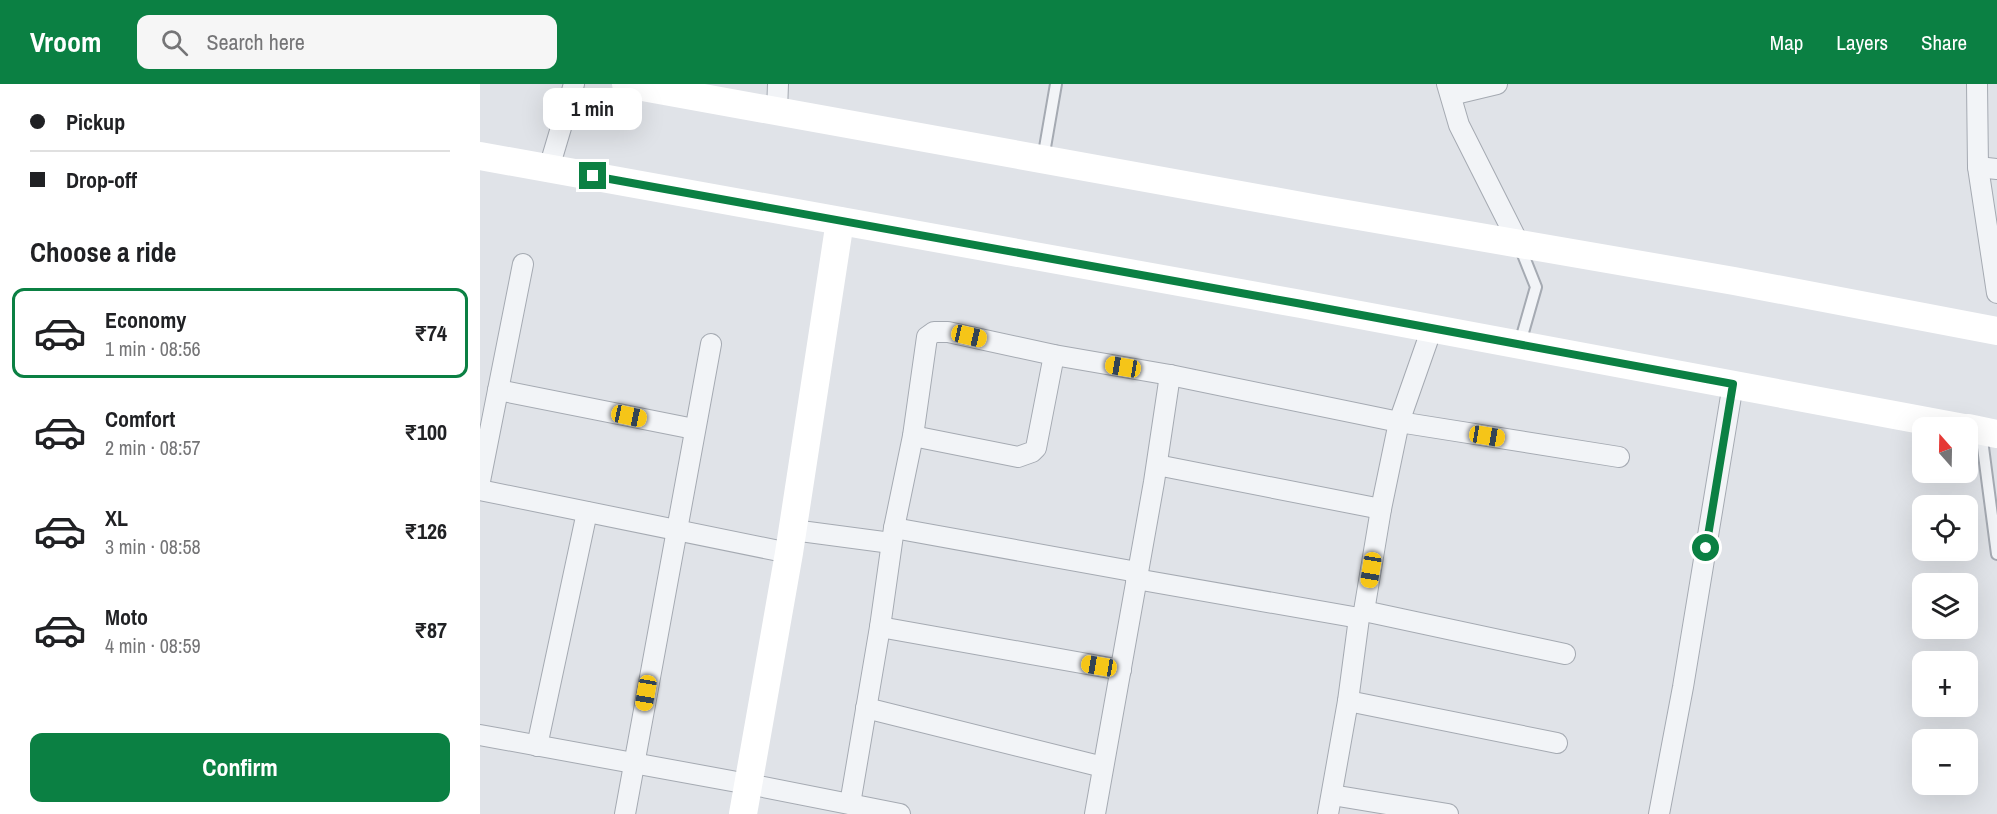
<!DOCTYPE html>
<meta charset="utf-8">
<style>
body{margin:0;font-family:"Archivo Narrow",sans-serif;background:#f6f6f6;color:#202124;height:100vh;display:flex;flex-direction:column;font-size:22px;white-space:nowrap}
*{box-sizing:border-box;margin:0}
p{font-size:20px;color:#757577}
.icon{flex:none;width:33px;height:33px;fill:none;stroke:currentColor;stroke-width:2;stroke-linecap:round;stroke-linejoin:round}
.map{position:relative;flex:1;overflow:hidden}
.sheet{display:flex;flex-direction:column;background:#fff;width:480px}
.sheet>*{flex:none}
.banner{display:grid;align-content:center;height:132px;padding:0 30px;background:#fff}
.needle{width:39px;rotate:340deg}
.buttons{position:absolute;left:1432px;top:333px;display:grid;gap:12px}
.buttons a{display:grid;place-items:center;width:66px;height:66px;border-radius:12px;background:#fff;box-shadow:0 6px 24px #0002;font-size:30px}
.end{position:absolute;width:27px;height:27px;margin:-14px;border:8px solid #0b8043;background:#fff;box-shadow:0 0 0 3px #fff}
.from{border-radius:50%}
.bubble{position:absolute;height:42px;border-radius:12px;background:#fff;box-shadow:0 6px 24px #0002;font-size:20px;font-weight:700;line-height:42px;text-align:center}
.car{position:absolute;width:18px;height:36px;margin:-18px -9px;border-radius:8px;box-shadow:0 0 4px 2px #0007;background:linear-gradient(#f5c518 24%,#345 0 40%,#f5c518 0 76%,#345 0 86%,#f5c518 0)}
.banner b{display:flex;align-items:center;gap:21px;height:57px;font-size:22px}
.banner b+b{border-top:2px solid #e0e0e0}
.banner i{width:15px;height:15px;background:#202124}
ul{padding:0;list-style:none}
li{display:flex;align-items:center;gap:18px;height:90px;margin:0 12px 9px;padding:0 18px;border:3px solid transparent;border-radius:12px}
li div{flex:1}
li b{display:block;font-size:22px}
li em{font-style:normal;font-weight:700}
li.on{border-color:#0b8043}
li>.icon{width:54px;height:54px;stroke-width:1.5}
h2{padding:0 30px;font-size:27px;line-height:72px}
.action{display:flex;gap:12px;margin-top:auto;padding:12px 30px}
.action a{flex:1;height:69px;border-radius:12px;background:#0b8043;color:#fff;font-size:24px;font-weight:700;line-height:69px;text-align:center}
header{display:flex;align-items:center;gap:36px;box-sizing:border-box;height:84px;padding:0 30px;background:#0b8043;color:#fff}
header strong{font-size:28px}
nav{display:flex;gap:33px;margin-inline-start:auto;font-size:21px}
.search{width:420px;height:54px;background:#f6f6f6;display:flex;align-items:center;gap:15px;box-sizing:border-box;padding:0 21px;border-radius:12px;color:#757577;font-size:22px}
main{display:flex;flex:1;min-height:0}
.map>svg:first-child{display:block}
.lines{fill:none;stroke-linecap:round;stroke-linejoin:round}
.lane-casing{stroke:#a5aab2;stroke-width:14}
.street-casing{stroke:#a5aab2;stroke-width:22}
.lane{stroke:#f2f4f7;stroke-width:10}
.street{stroke:#f2f4f7;stroke-width:20}
.secondary{stroke:#fff;stroke-width:28}
.route{stroke:#0b8043;stroke-width:8}
</style>
<header>
<strong>Vroom</strong>
<div class="search"><svg class="icon" aria-label="search" viewBox="0 0 24 24"><circle cx="10" cy="10" r="6"/><path d="M15 15l6 6"/></svg>Search here</div>
<nav><a>Map</a><a>Layers</a><a>Share</a></nav>
</header>
<main>
<section class="sheet">
<div class="banner">
<b><i class="from"></i>Pickup</b>
<b><i></i>Drop-off</b>
</div>
<h2>Choose a ride</h2>
<ul>
<li class="on"><svg class="icon" aria-label="car" viewBox="0 0 24 24"><path d="M5 17H2v-5l4-1 3-4h7l3 4 3 1v5h-3M9 17h6M6 11h13"/><circle cx="7" cy="17" r="2"/><circle cx="17" cy="17" r="2"/></svg><div><b>Economy</b><p>1 min · 08:56</p></div><em>₹74</em></li>
<li><svg class="icon" aria-label="car" viewBox="0 0 24 24"><path d="M5 17H2v-5l4-1 3-4h7l3 4 3 1v5h-3M9 17h6M6 11h13"/><circle cx="7" cy="17" r="2"/><circle cx="17" cy="17" r="2"/></svg><div><b>Comfort</b><p>2 min · 08:57</p></div><em>₹100</em></li>
<li><svg class="icon" aria-label="car" viewBox="0 0 24 24"><path d="M5 17H2v-5l4-1 3-4h7l3 4 3 1v5h-3M9 17h6M6 11h13"/><circle cx="7" cy="17" r="2"/><circle cx="17" cy="17" r="2"/></svg><div><b>XL</b><p>3 min · 08:58</p></div><em>₹126</em></li>
<li><svg class="icon" aria-label="car" viewBox="0 0 24 24"><path d="M5 17H2v-5l4-1 3-4h7l3 4 3 1v5h-3M9 17h6M6 11h13"/><circle cx="7" cy="17" r="2"/><circle cx="17" cy="17" r="2"/></svg><div><b>Moto</b><p>4 min · 08:59</p></div><em>₹87</em></li>
</ul>
<div class="action"><a>Confirm</a></div>
</section>
<div class="map">
<svg width="1517" height="730" viewBox="0 0 1517 730">
<rect width="100%" height="100%" fill="#e0e3e8"/>
<g class="lines">
<defs>
<g id="lane">
<path d="M 563,75 L 576,0"/>
<path d="M 1040,163 L 1056,203 L 1040,259"/>
<path d="M 1501,348 L 1517,470"/>
</g>
<g id="street">
<path d="M 967,0 L 979,41 L 1039,160"/>
<path d="M 1497,0 L 1498,83 L 1517,209"/>
<path d="M 971,11 L 1017,0"/>
<path d="M 297,27 L 298,0"/>
<path d="M 1498,83 L 1517,85"/>
<path d="M 69,84 L 94,0"/>
<path d="M 18,306 L 214,345"/>
<path d="M 433,352 L 538,373 L 552,368 L 556,364 L 574,271"/>
<path d="M 677,381 L 901,425"/>
<path d="M 0,397 L 43,180"/>
<path d="M 0,406 L 309,469"/>
<path d="M 414,444 L 657,488"/>
<path d="M 313,446 L 411,459"/>
<path d="M 656,495 L 879,534"/>
<path d="M 884,527 L 1085,570"/>
<path d="M 400,543 L 641,586"/>
<path d="M 868,617 L 1077,659"/>
<path d="M 386,624 L 623,683"/>
<path d="M 0,651 L 268,700 L 420,730"/>
<path d="M 57,662 L 107,428"/>
<path d="M 852,711 L 968,730"/>
<path d="M 370,720 L 400,543 L 414,444 L 433,352 L 447,253 L 454,248 L 468,248 L 574,271 L 690,291 L 919,338 L 1139,373"/>
<path d="M 145,730 L 231,260"/>
<path d="M 615,730 L 674,398 L 690,291"/>
<path d="M 848,730 L 868,617 L 879,534 L 884,527 L 901,425 L 919,338 L 952,244"/>
<path d="M 1179,730 L 1203,603 L 1253,300"/>
</g>
</defs>
<use href="#lane" class="lane-casing"/>
<use href="#street" class="street-casing"/>
<use href="#lane" class="lane"/>
<use href="#street" class="street"/>
<g class="secondary">
<path d="M 146,0 L 838,125 L 1254,197 L 1517,247"/>
<path d="M 0,72 L 821,220 L 1484,344"/>
<path d="M 1488,344 L 1517,350"/>
<path d="M 263,730 L 309,469 L 360,137"/>
</g>
</g>
<g class="lines">
<path class="route" d="M 113,92 L 822,220 L 1253,300 L 1226,464"/>
</g>
</svg>
<div class="buttons">
<a><svg class="needle" viewBox="-14 -14 28 28"><path d="M0-13l5 13h-10z" fill="#e53935"/><path d="M0 13l5-13h-10z" fill="#757577"/></svg></a>
<a><svg class="icon" aria-label="locate" viewBox="0 0 24 24"><circle cx="12" cy="12" r="6"/><path d="M12 2v4M12 18v4M2 12h4M18 12h4"/></svg></a>
<a><svg class="icon" aria-label="layers" viewBox="0 0 24 24"><path d="M12 4l9 5-9 5-9-5zM3 14l9 5 9-5"/></svg></a>
<a>+</a>
<a>−</a>
</div>
<i class="end from" style="left:1226px;top:464px"></i>
<i class="end" style="left:113px;top:92px"></i>
<div class="bubble" style="left:63px;top:4px;width:99px">1 min</div>
<i class="car" style="left:489px;top:252px;rotate:103deg"></i>
<i class="car" style="left:643px;top:283px;rotate:280deg"></i>
<i class="car" style="left:149px;top:332px;rotate:102deg"></i>
<i class="car" style="left:1007px;top:352px;rotate:99deg"></i>
<i class="car" style="left:891px;top:486px;rotate:189deg"></i>
<i class="car" style="left:619px;top:582px;rotate:280deg"></i>
<i class="car" style="left:166px;top:609px;rotate:190deg"></i>
</div>
</main>
